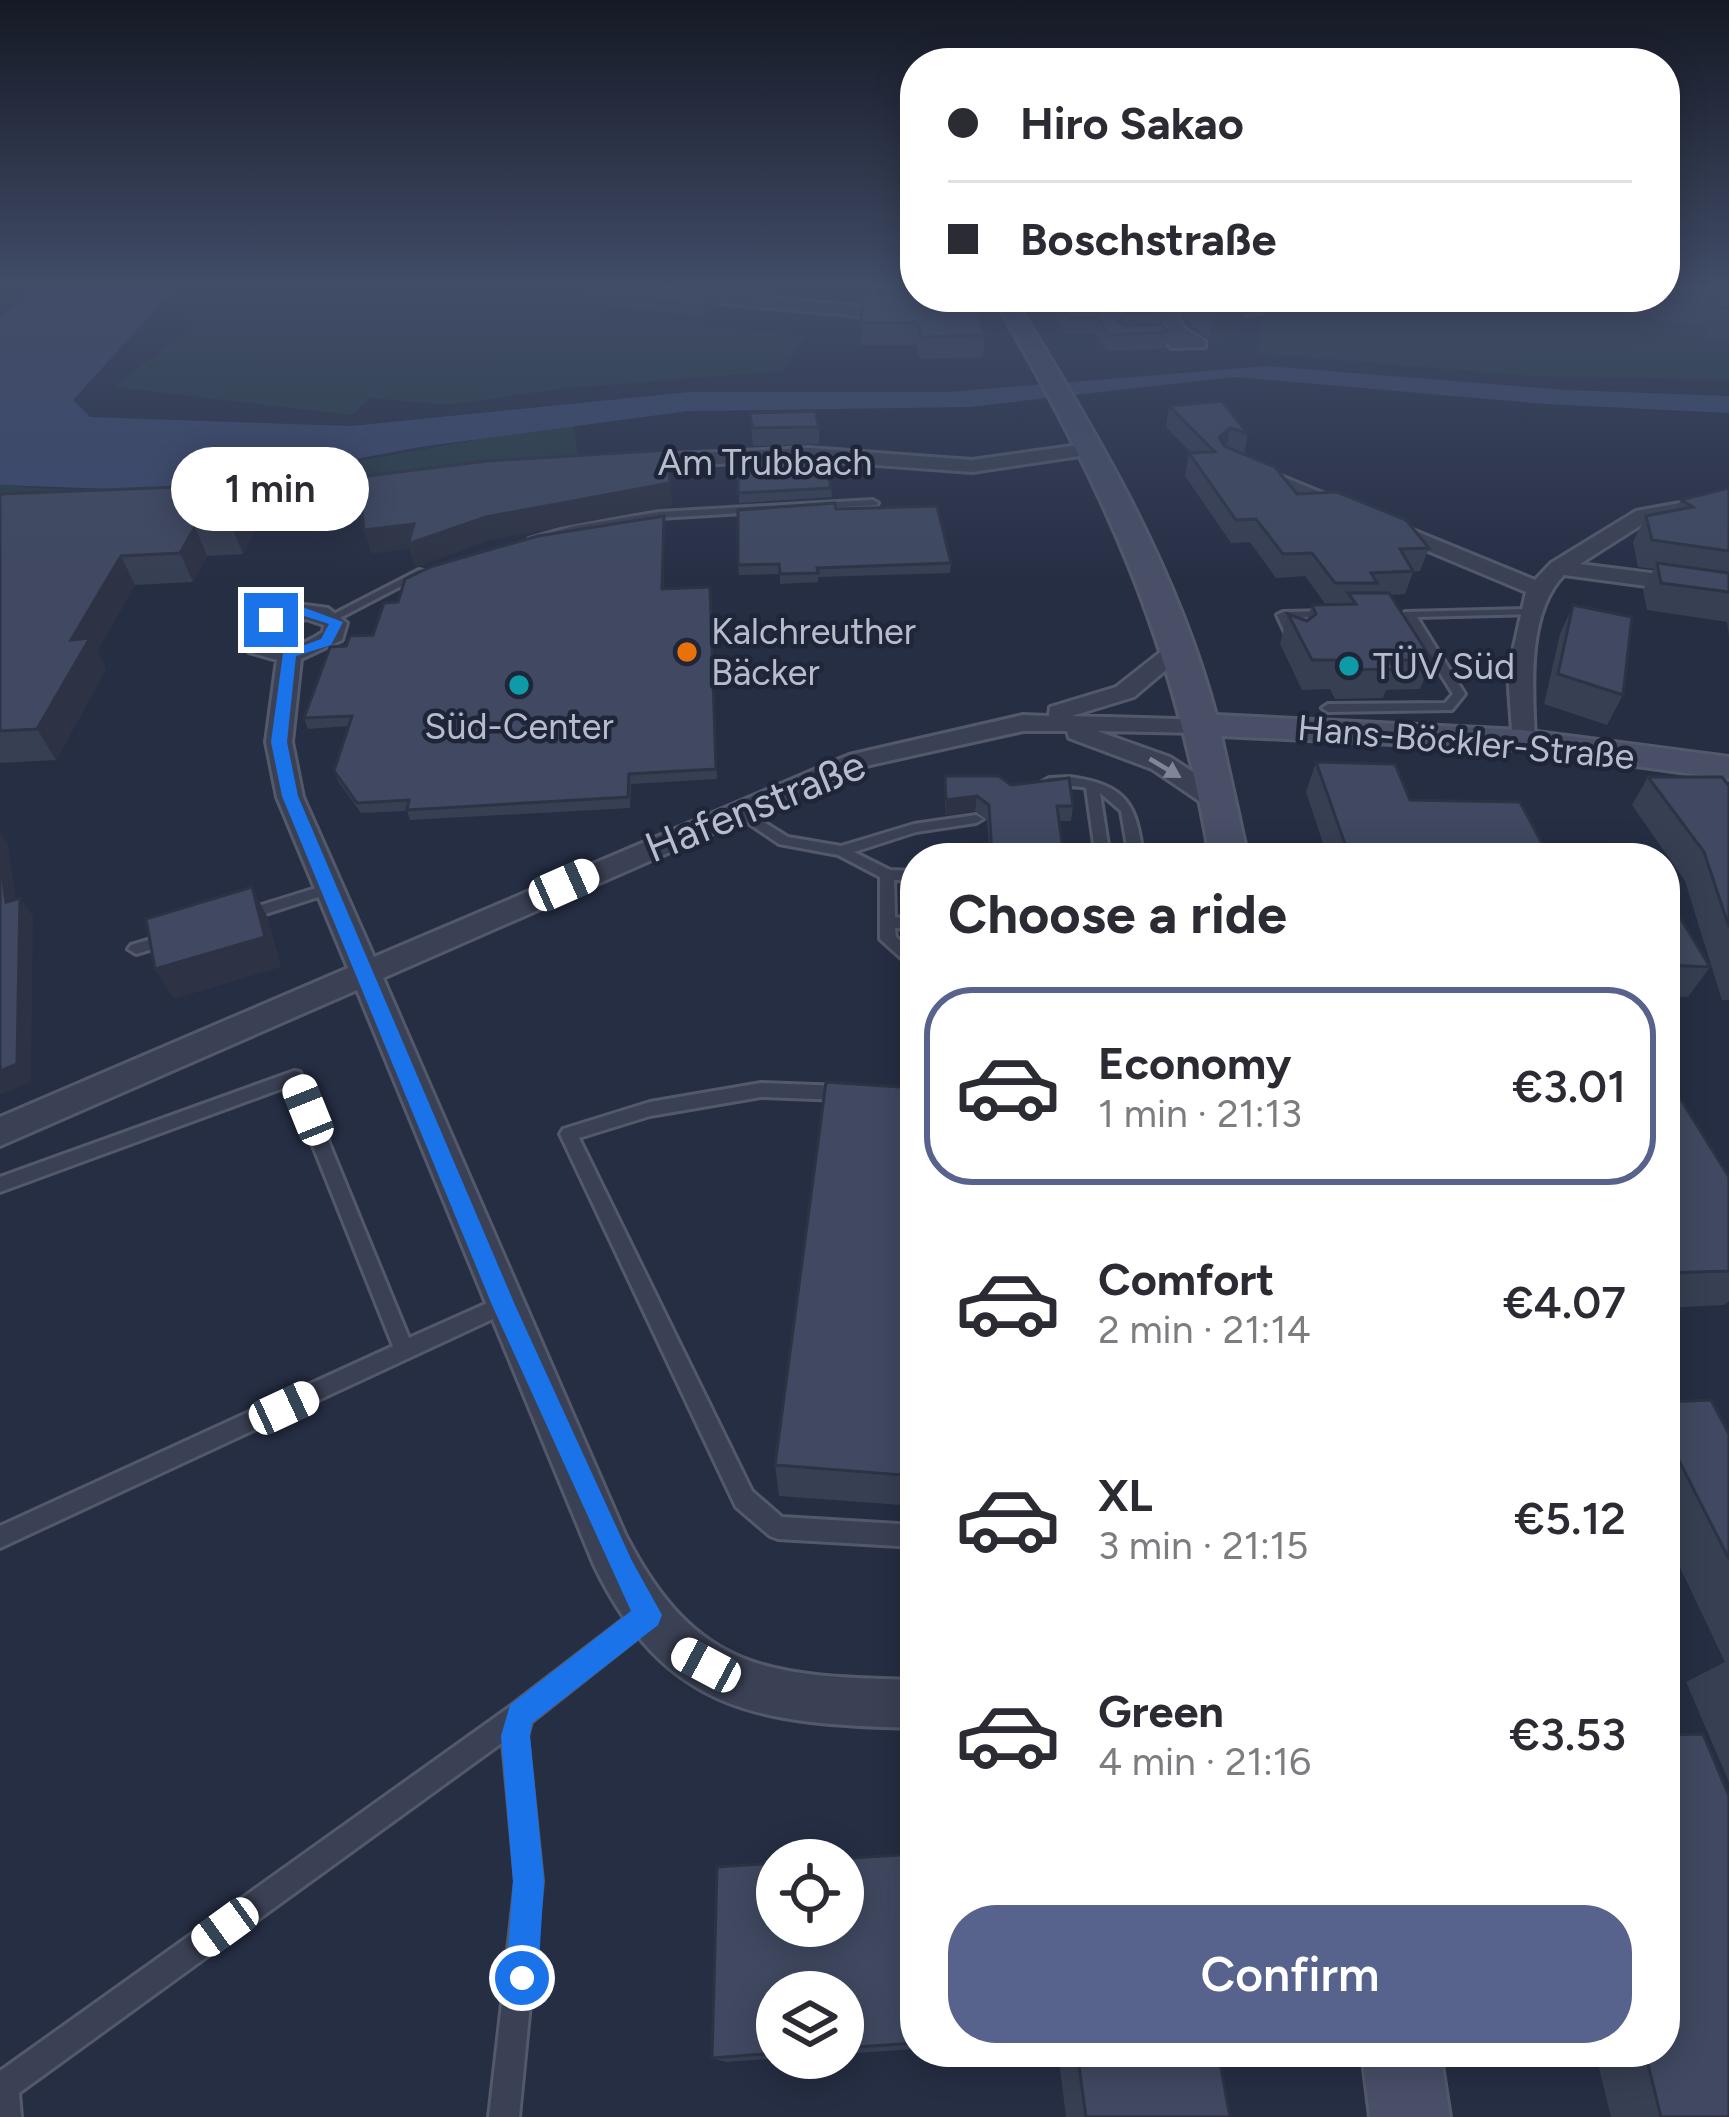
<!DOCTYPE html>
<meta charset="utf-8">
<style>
body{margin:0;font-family:Figtree,sans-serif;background:#f2f2f3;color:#2b2b33;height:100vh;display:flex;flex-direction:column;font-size:45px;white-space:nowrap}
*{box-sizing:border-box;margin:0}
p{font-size:39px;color:#7c7c81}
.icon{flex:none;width:66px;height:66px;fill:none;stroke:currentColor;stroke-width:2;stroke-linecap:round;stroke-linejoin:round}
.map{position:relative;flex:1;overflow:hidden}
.panel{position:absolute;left:900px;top:843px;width:780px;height:1224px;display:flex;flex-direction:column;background:#fff;border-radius:48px;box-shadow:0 6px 30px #0003}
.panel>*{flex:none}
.banner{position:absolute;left:900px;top:48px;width:780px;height:264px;border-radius:48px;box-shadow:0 6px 30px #0003;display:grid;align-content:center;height:264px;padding:0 48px;background:#fff}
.tools{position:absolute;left:756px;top:1839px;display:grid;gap:24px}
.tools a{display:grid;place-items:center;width:108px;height:108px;border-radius:50%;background:#fff;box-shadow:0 6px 30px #0003;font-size:60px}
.end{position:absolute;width:54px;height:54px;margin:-27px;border:15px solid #1a73e8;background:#fff;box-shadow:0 0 0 6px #fff}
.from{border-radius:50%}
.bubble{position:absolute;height:84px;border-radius:42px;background:#fff;box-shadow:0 6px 30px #0003;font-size:39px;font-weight:600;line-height:84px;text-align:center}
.car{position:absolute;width:36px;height:72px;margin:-36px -18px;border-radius:15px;box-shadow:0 0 9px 3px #0007;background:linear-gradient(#fff 24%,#345 0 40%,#fff 0 76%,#345 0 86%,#fff 0)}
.banner b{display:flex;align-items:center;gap:42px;height:114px;font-size:45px}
.banner b+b{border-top:3px solid #e1e1e2}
.banner i{width:30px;height:30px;background:#2b2b33}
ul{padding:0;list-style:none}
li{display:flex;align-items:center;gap:36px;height:198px;margin:0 24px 18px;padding:0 24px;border:6px solid transparent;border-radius:48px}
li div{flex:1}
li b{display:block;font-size:45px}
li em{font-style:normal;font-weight:600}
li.current{border-color:#58638d}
li>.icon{width:108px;height:108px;stroke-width:1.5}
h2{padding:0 48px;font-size:54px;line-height:144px}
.button{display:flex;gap:24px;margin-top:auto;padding:24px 48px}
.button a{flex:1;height:138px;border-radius:48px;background:#58638d;color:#fff;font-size:48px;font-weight:600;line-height:138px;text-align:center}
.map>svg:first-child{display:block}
.green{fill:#283d45}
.water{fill:#3b496d}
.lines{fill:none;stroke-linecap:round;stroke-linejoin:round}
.lane-casing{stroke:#53596b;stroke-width:6}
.street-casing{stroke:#53596b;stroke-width:6}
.secondary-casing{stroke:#53596b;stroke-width:6}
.lane{fill:#3b4154;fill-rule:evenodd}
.street{fill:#3b4154;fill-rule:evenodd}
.secondary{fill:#484f67;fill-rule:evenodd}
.wall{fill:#373f53}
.shaded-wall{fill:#2d3344}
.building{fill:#404961;stroke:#2d3344;stroke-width:3}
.oneway{fill:#808597}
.route{fill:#1a73e8}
.food-dot{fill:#e8710a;stroke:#1f2639;stroke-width:4.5}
.culture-dot{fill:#0f9aa8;stroke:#1f2639;stroke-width:4.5}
.labels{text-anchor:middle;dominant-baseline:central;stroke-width:9;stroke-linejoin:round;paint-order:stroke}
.far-street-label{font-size:36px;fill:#b8bdcd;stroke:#1f2639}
.far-poi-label{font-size:36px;fill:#b8bdcd;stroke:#1f2639;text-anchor:start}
.street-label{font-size:42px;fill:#b8bdcd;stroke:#1f2639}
</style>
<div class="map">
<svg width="1729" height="2117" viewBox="0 0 1729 2117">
<rect width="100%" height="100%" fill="#262e44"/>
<g class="green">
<path d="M 187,288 L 596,288 L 573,310 L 805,337 L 782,371 L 558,389 L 449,405 L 369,398 L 352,415 L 113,387 L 197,324 L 167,312 Z"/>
<path d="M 1729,288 L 1729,380 L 1533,376 L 1259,353 L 1263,297 L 1665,297 Z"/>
<path d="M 573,424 L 581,471 L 353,490 L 344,482 L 204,495 L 0,502 L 0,485 C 192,505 384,452 573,424 Z"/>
</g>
<path class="water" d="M 35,288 L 175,288 L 73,400 L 90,417 L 351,426 L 689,392 L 949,392 L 1267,366 L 1567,390 L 1729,396 L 1729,413 L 1545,404 L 1235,377 L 968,407 L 688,411 L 420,447 L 276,474 L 137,490 L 0,485 L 0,317 Z"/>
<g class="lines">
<defs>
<g id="lane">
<path d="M 759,288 L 767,288 L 751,303 L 745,303 L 745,299 Z"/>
<path d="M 1001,297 L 1055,297 L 1004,301 Z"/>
<path d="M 1229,297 L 1238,297 L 1262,312 L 1232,318 L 1157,309 L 1161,307 L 1232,314 L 1251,311 Z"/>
<path d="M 873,500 L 878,503 L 877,505 L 659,518 L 575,532 L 534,542 L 529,539 L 574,526 L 659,512 Z"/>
<path d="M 419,570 L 428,572 L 336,620 L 326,618 Z"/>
<path d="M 1531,609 L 1537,612 L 1535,614 L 1417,617 L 1465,694 L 1452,710 L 1328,712 L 1322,708 L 1328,704 L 1445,703 L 1453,694 L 1403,614 L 1405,612 Z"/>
<path d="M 1330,611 L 1336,614 L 1334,616 L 1290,618 L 1301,641 L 1295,644 L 1289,641 L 1277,615 L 1283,612 Z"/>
<path d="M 1070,777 C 1127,785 1137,804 1143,858 L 1129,858 L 1121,811 L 1100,793 L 1110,858 L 1096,858 L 1086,788 C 1073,784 1052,789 1042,782 L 1049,778 Z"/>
<path d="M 737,805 L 788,837 L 841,846 L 914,824 L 976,815 L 983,819 L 976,823 L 916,832 L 854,852 L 890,870 L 915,871 L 915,881 L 894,880 L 895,917 L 915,919 L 915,929 L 895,928 L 896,937 L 915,954 L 915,967 L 910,966 L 880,939 L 880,877 L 838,855 L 779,844 L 732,812 L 730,809 Z"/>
<path d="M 329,884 L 336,889 L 334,892 L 244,921 L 237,916 L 239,912 Z"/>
<path d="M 168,934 L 176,939 L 173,943 L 136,954 L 128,949 L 131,945 Z"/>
<path d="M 294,1071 L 300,1072 L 302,1077 L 409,1338 L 503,1296 L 510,1299 L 513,1305 L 510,1311 L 0,1548 L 0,1526 L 393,1346 L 289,1086 L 0,1192 L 0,1177 Z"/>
<path d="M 761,1083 L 842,1086 L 848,1088 L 850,1093 L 848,1098 L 842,1100 L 761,1097 L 650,1116 L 579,1138 L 752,1491 L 782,1517 L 915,1525 L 915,1547 L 778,1539 L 770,1536 L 736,1507 L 560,1134 L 563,1129 L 650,1102 Z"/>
<path d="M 648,1603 L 656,1607 L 660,1615 L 656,1623 L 531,1722 L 527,1736 L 542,1881 L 519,2117 L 489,2117 L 516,1881 L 503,1742 L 19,2093 L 21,2117 L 0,2117 L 0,2071 L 511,1706 L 640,1607 Z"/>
</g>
<g id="street">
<path d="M 662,288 L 858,306 L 884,302 L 892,288 L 906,288 L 894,309 L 858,316 L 657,297 Z"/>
<path d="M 1147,297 L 1162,297 L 1186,330 L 1205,341 L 1205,347 L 1171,348 L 1160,334 L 1169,329 Z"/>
<path d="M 1093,443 L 1102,449 L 1100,453 L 972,472 L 809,460 L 624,468 L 615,462 L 624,456 L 809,448 L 972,460 Z"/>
<path d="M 1249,463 L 1535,580 L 1551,563 L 1636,511 L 1729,494 L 1729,506 L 1649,520 L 1580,564 L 1729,583 L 1729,597 L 1564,575 C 1526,614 1533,689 1535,740 L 1531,745 L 1513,745 L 1508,674 L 1526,592 L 1242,473 L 1240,469 Z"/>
<path d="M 305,605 L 328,608 L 347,623 L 342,640 L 301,659 L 292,742 L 303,797 L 374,957 L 849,755 L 1023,715 L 1049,716 L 1050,707 L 1116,687 L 1173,642 L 1189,642 L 1193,647 L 1134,697 L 1072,716 L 1212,720 L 1216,725 L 1212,730 L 1203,733 L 1097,731 L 1170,757 L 1231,797 L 1234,803 L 1231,809 L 1211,809 L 1152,769 L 1069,738 L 1067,731 L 1023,731 L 866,766 L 383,978 L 625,1534 C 697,1674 770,1676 915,1680 L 915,1728 C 763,1724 666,1715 594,1565 L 357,990 L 0,1146 L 0,1117 L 348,968 L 277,797 L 266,742 L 277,660 L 249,652 L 241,640 L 253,621 ZM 306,619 L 324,625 L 323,632 C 305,644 284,653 265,640 L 270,631 Z"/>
</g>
<g id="secondary">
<path d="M 993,297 L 1013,297 C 1094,428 1176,565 1216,715 L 1522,730 L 1729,757 L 1729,779 L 1522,750 L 1221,736 L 1248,858 L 1210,858 C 1173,638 1104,488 993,297 Z"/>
<path d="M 1362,2052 L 1440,2052 L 1450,2117 L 1370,2117 Z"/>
</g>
</defs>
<use href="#lane" class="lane-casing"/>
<use href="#street" class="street-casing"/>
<use href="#secondary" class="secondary-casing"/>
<use href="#lane" class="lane"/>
<use href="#street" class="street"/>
<use href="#secondary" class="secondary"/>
</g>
<g class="wall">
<path d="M 713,288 L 748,288 L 742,292 Z"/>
<path d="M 1665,288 L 1729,288 L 1729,343 L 1704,338 L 1707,328 L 1622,312 L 1629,297 L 1665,297 Z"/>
<path d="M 895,292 L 985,335 L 983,357 L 920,359 L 916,345 L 861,345 L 861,323 Z"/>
<path d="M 589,293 L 717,297 L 718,307 L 704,317 L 590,303 Z"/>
<path d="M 1050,297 L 1157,297 L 1165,311 L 1163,325 L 1168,332 L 1166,348 L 1107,351 L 1094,333 L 1066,335 L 1049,307 Z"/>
<path d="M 1166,297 L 1247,297 L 1239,336 L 1209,340 L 1182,316 L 1184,304 L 1172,304 Z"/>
<path d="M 1169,406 L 1248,434 L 1244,454 L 1297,494 L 1429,548 L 1420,571 L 1413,572 L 1405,594 L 1390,595 L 1432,660 L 1420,689 L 1386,690 L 1383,698 L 1335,699 L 1330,689 L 1302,690 L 1280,644 L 1288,614 L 1307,621 L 1312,605 L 1326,605 L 1305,576 L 1276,578 L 1250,542 L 1231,543 L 1185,476 L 1189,453 L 1191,453 L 1166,427 Z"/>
<path d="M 750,413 L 819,427 L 819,444 L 753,446 Z"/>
<path d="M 738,463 L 831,488 L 832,497 L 739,503 Z"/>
<path d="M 1729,488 L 1729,636 L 1727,622 L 1647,610 L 1643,590 L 1654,569 L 1638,567 L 1633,542 L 1646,516 L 1675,510 L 1681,500 Z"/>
<path d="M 0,494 L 263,513 L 243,554 L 207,556 L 193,582 L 135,585 L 97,651 L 106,669 L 56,760 L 0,763 Z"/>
<path d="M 836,509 L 951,563 L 950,573 L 818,577 L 818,582 L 780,584 L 780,574 L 739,575 L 738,565 Z"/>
<path d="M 664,516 L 664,589 L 710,587 L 717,779 L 631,784 L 630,808 L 410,820 L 407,811 L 361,813 L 338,781 L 334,771 L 349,726 L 308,729 L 304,718 L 346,646 L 373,635 L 398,602 Z"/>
<path d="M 1573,605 L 1623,695 L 1607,725 L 1544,704 L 1560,634 Z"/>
<path d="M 1316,762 L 1410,800 L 1550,858 L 1328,858 L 1306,792 Z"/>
<path d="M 945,776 L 1011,785 L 1073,806 L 1071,821 L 1059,821 L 1064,858 L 990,858 L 987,820 L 975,811 L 945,815 Z"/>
<path d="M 1648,777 L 1729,786 L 1729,1000 L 1722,1000 L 1685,881 L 1632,805 Z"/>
<path d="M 1665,894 L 1710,967 L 1688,997 L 1665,996 Z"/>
<path d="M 1665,1074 L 1729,1177 L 1729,1301 L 1724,1305 L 1665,1308 Z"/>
<path d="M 915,1088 L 915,1506 L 779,1496 L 775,1465 Z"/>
<path d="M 1665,1402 L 1729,1434 L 1729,1782 L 1686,1682 L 1725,1662 L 1665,1536 Z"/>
<path d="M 915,1854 L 915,2049 L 843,2054 L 843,1992 L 777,1992 L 777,2058 L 783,2058 L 726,2062 L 712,2058 L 717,1867 L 777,1863 L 777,1926 L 843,1926 L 843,1860 L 820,1860 Z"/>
<path d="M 1058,2052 L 1218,2052 L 1230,2117 L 1066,2117 Z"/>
<path d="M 1595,2052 L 1665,2052 L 1729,2117 L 1611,2117 Z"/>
</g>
<g class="shaded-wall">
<path d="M 717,297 L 718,307 L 704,317 L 703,306 Z"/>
<path d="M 1217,297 L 1247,297 L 1239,336 L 1209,340 Z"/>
<path d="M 1230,428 L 1226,450 L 1219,437 Z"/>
<path d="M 669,450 L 672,506 L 491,540 L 415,568 L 409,549 L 371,554 L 364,530 Z"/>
<path d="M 253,484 L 263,513 L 243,554 L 231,525 Z"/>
<path d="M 195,527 L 207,556 L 193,582 L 180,553 Z"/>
<path d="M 121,556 L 135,585 L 97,651 L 106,669 L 56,760 L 37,729 L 71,640 Z"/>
<path d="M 977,796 L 975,811 L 945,815 L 946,800 Z"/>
<path d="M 0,832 L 8,844 L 19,920 L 6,902 L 0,855 Z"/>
<path d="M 252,887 L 268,918 L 281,967 L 174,999 L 155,969 Z"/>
<path d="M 20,898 L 33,916 L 31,1082 L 0,1095 L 0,1071 Z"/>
</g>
<g class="building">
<path d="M 596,288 L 628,288 L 717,297 L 703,306 L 589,293 Z"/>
<path d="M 898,288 L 915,288 L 915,297 L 972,297 L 985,335 L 921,337 L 917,323 L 861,323 L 863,298 L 895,292 Z"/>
<path d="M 1665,288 L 1729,288 L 1729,309 L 1718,307 L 1721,298 Z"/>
<path d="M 1054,297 L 1157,297 L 1165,311 L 1126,313 L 1118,321 L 1127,326 L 1162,324 L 1168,332 L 1109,335 L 1097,317 L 1068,318 Z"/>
<path d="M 1222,401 L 1248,434 L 1230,428 L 1219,437 L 1224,446 L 1275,467 L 1297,494 L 1337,492 L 1406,520 L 1429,548 L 1400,549 L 1413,571 L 1371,573 L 1377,583 L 1335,583 L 1312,553 L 1283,554 L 1256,519 L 1236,520 L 1189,453 L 1215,452 L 1169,406 Z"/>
<path d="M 815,411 L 819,427 L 752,428 L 750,413 Z"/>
<path d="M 669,450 L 670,483 L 486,517 L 408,544 L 414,524 L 364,530 L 359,477 L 487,461 Z"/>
<path d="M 824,457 L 831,488 L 738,493 L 738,463 L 754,463 L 754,458 Z"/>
<path d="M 253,484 L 231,525 L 195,527 L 180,553 L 121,556 L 71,640 L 90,638 L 37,729 L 0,731 L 0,494 Z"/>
<path d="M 1729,488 L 1729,551 L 1652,540 L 1646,516 L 1693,507 L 1681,500 Z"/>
<path d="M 835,503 L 836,509 L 937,506 L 951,563 L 817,568 L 818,573 L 780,574 L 779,564 L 738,565 L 738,510 Z"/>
<path d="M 664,516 L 662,589 L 710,587 L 716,769 L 629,774 L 628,797 L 407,810 L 409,800 L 357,803 L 334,771 L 352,716 L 304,718 L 330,647 L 346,646 L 350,636 L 373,635 L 384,603 L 398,602 L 405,579 L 433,566 L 538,536 Z"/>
<path d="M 1657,563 L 1729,573 L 1729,592 L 1661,583 Z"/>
<path d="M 1348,593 L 1389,593 L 1432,660 L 1389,660 L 1394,669 L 1345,670 L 1340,660 L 1312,660 L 1288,614 L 1307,621 L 1316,614 L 1312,605 L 1356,604 Z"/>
<path d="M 1573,605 L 1632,617 L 1623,695 L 1558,674 Z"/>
<path d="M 1316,762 L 1395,764 L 1410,800 L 1520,802 L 1550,858 L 1350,858 Z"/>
<path d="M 945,776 L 999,776 L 1011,785 L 1069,778 L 1073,806 L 1057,806 L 1064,858 L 992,857 L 989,805 L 977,796 L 946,800 Z"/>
<path d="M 1648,777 L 1722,777 L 1729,786 L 1729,927 L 1704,852 Z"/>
<path d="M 0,855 L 6,902 L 20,898 L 17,1064 L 0,1071 Z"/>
<path d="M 252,887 L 265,937 L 155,969 L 146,919 Z"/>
<path d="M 1665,894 L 1666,894 L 1710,967 L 1665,965 Z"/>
<path d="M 1665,1074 L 1729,1177 L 1729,1271 L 1665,1273 Z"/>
<path d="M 826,1082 L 915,1088 L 915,1476 L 775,1465 Z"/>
<path d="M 1711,1400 L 1729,1434 L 1729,1559 L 1665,1433 L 1665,1402 Z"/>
<path d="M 1703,1734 L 1729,1796 L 1729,2117 L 1661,2117 L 1645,2052 L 1665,2052 L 1665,1735 Z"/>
<path d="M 915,1854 L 915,2043 L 843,2048 L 843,1992 L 777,1992 L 777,2053 L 712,2058 L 717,1867 L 777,1863 L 777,1926 L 843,1926 L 843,1860 L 820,1860 Z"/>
<path d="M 1077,2052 L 1218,2052 L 1230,2117 L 1086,2117 Z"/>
</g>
<defs><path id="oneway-solid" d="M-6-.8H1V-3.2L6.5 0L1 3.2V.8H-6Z" transform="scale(3)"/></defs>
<use class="oneway" href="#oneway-solid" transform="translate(1165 768) rotate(31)"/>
<linearGradient id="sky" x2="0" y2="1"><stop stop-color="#151925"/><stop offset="0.49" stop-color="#414c67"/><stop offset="1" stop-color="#414c67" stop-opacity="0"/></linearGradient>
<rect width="1729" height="584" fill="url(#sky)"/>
<path class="route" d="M 305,608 L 343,622 L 331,645 L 296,656 L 287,742 L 298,796 L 515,1305 L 632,1561 L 662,1615 L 658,1625 L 532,1723 L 530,1736 L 544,1881 L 538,1978 L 533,1989 L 522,1994 L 511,1989 L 506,1978 L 513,1881 L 501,1736 L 510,1705 L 631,1611 L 492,1305 L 282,796 L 271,742 L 283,653 L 321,639 L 329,624 L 304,616 L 271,624 L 265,620 Z"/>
<circle class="food-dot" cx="687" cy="652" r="12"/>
<g class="culture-dot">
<circle cx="1349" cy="666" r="12"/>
<circle cx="519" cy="685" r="12"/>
</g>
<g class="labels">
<g class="far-street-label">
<text x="765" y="462">Am Trubbach</text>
<text transform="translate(1466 742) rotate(5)">Hans-Böckler-Straße</text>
</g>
<g class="far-poi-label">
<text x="711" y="631">Kalchreuther<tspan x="711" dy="41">Bäcker</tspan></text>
<text x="1373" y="666">TÜV Süd</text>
<text x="519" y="726" text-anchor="middle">Süd-Center</text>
</g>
<g class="street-label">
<text transform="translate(755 806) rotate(-22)">Hafenstraße</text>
</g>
</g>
</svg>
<div class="tools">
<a><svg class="icon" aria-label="locate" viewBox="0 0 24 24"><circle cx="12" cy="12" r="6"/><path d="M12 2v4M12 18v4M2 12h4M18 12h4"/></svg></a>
<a><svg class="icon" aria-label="layers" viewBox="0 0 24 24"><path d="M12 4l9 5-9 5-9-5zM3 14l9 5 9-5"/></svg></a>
</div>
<i class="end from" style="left:522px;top:1978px"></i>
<i class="end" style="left:271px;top:620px"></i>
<div class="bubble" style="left:171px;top:447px;width:198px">1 min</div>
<i class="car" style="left:564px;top:885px;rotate:66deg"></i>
<i class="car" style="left:308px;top:1110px;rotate:338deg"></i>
<i class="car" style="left:284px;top:1408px;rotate:65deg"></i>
<i class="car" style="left:706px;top:1665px;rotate:298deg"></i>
<i class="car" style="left:225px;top:1927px;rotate:234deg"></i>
<div class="banner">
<b><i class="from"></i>Hiro Sakao</b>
<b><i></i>Boschstraße</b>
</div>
<section class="panel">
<h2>Choose a ride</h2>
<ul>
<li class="current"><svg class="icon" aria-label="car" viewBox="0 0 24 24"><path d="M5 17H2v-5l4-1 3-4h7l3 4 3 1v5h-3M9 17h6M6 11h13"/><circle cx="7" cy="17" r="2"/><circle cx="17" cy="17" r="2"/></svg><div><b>Economy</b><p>1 min · 21:13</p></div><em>€3.01</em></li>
<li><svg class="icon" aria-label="car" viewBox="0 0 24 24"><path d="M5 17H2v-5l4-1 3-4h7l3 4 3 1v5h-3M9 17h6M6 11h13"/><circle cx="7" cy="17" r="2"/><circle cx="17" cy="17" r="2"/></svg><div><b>Comfort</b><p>2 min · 21:14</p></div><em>€4.07</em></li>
<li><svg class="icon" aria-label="car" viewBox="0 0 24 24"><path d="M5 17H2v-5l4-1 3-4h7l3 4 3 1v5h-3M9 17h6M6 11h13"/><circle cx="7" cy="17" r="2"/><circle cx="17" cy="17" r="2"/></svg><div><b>XL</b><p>3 min · 21:15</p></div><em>€5.12</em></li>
<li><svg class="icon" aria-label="car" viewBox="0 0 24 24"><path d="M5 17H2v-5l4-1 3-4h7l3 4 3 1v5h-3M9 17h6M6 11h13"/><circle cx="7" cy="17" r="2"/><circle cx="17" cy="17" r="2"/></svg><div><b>Green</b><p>4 min · 21:16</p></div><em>€3.53</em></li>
</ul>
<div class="button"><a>Confirm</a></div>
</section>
</div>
